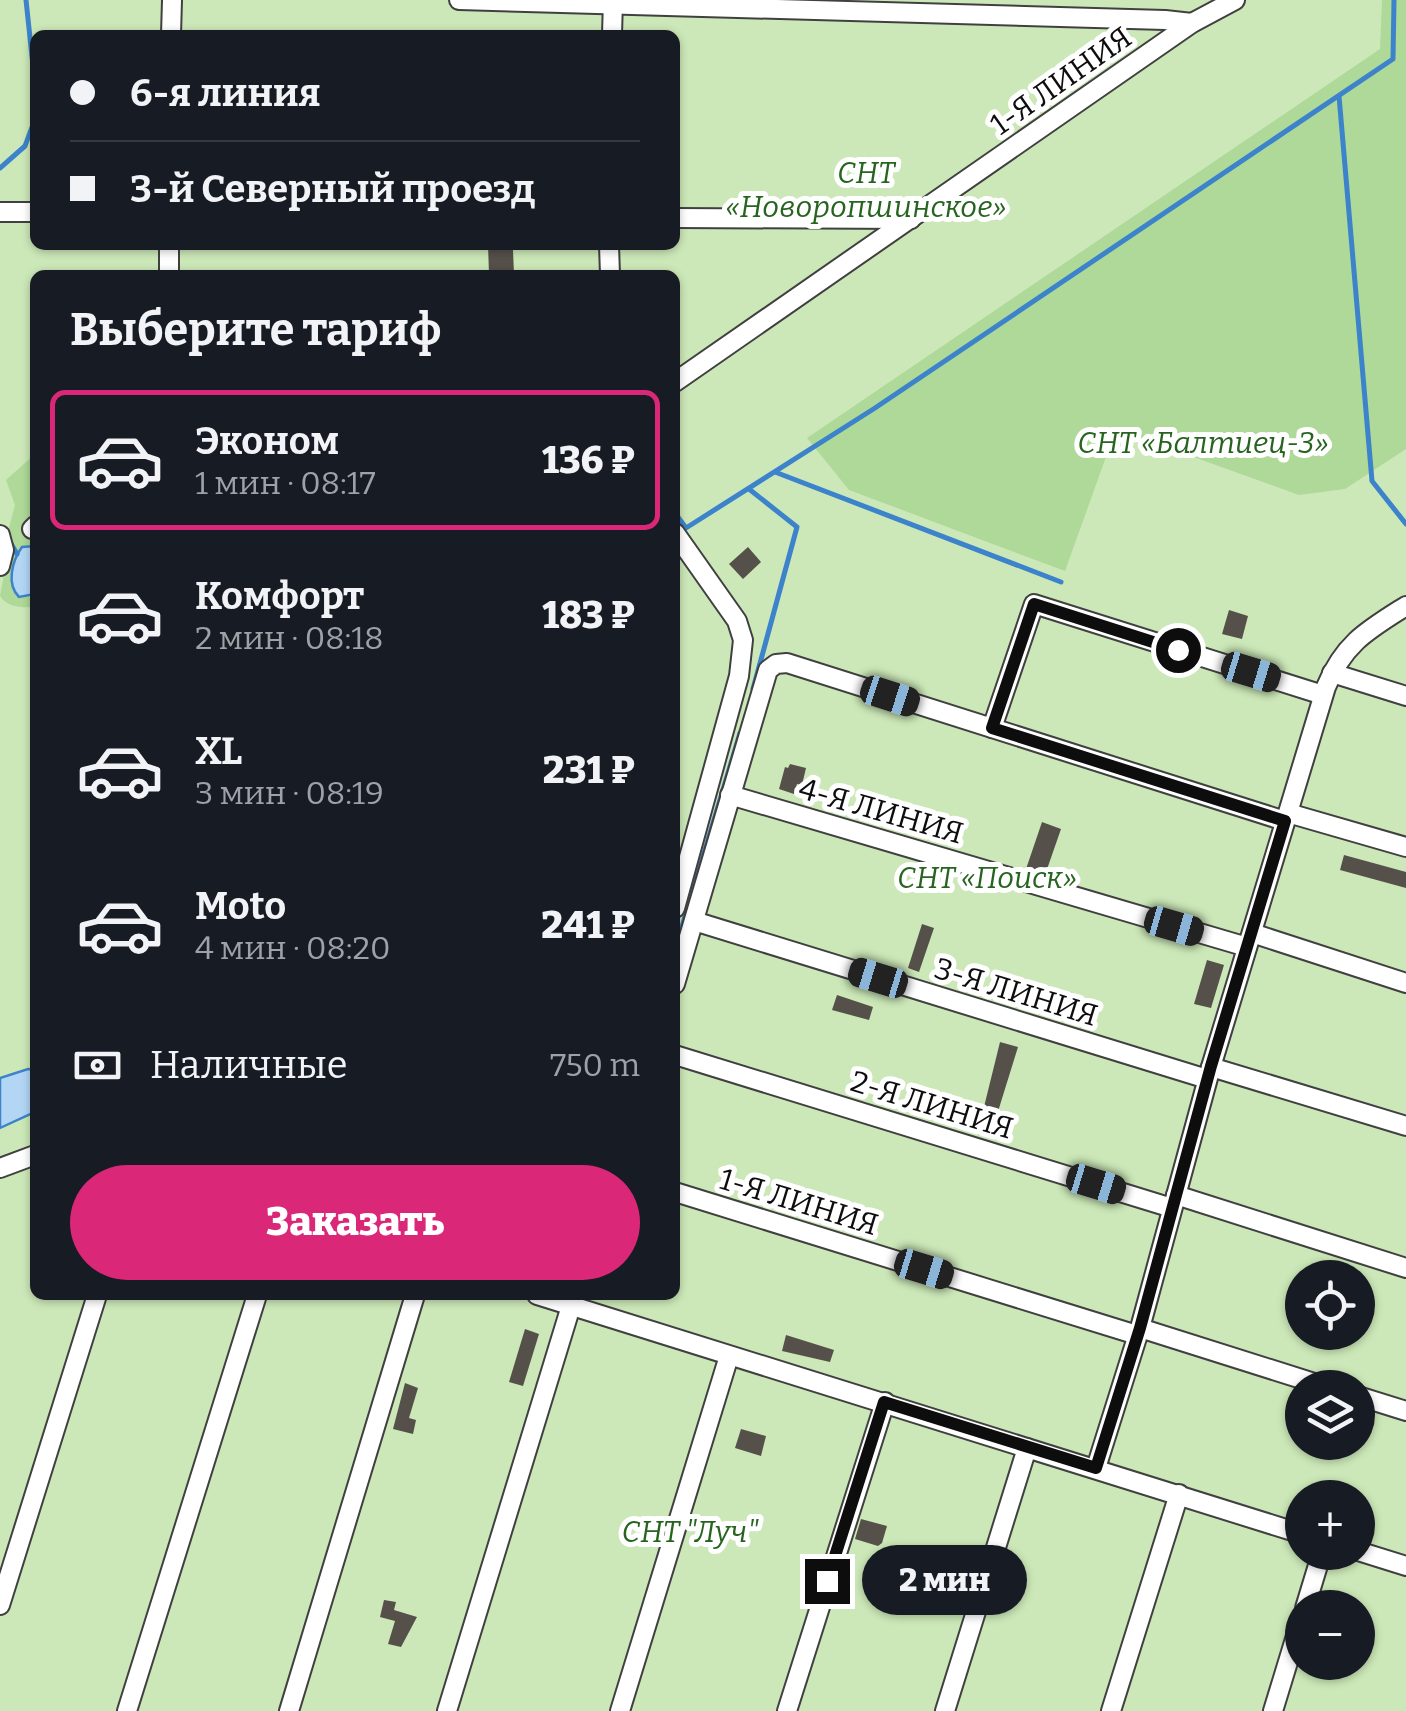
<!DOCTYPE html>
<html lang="ru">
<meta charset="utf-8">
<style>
body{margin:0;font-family:Bitter,serif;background:#242831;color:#f1f3f6;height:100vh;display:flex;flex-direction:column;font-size:38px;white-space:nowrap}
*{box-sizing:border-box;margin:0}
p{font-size:32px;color:#9ea1a6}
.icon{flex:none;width:55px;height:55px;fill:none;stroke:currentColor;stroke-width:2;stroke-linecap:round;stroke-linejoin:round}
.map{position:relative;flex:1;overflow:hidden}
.sheet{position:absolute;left:30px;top:270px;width:650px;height:1030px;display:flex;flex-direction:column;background:#171b24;border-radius:15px;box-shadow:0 2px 8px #0004}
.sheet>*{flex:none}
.guide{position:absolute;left:30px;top:30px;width:650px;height:220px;border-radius:15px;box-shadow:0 2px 8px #0004;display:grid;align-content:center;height:220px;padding:0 40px;background:#171b24}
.buttons{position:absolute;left:1285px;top:1260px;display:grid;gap:20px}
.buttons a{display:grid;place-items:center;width:90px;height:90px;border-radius:50%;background:#171b24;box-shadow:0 2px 8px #0004;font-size:50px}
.end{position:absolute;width:45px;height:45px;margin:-22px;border:12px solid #0d0d0d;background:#fff;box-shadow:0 0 0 5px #fff}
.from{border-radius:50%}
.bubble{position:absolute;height:70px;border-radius:35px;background:#171b24;box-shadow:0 2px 8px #0004;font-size:32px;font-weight:800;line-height:70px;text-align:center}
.car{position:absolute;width:30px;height:60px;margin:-30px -15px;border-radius:12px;box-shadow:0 0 8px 2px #0007;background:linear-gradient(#222 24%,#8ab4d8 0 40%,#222 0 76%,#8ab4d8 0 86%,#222 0)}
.guide b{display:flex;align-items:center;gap:35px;height:95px;font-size:38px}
.guide b+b{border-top:2px solid #363941}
.guide i{width:25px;height:25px;background:#f1f3f6}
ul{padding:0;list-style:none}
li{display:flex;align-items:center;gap:30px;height:140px;margin:0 20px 15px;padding:0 20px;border:5px solid transparent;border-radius:15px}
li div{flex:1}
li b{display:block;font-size:38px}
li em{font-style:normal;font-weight:800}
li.current{border-color:#db2777}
li>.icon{width:90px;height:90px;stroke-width:1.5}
h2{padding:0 40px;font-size:45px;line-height:120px}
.pay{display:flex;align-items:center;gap:25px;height:110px;padding:0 40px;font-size:38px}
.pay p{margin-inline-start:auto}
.cta{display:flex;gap:20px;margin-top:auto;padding:20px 40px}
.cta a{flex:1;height:115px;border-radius:60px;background:#db2777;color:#fff;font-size:40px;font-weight:800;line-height:115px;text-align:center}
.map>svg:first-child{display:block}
.green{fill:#cce8b8;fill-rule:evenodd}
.forest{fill:#aed998}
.water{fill:#b3d6f5;stroke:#3c83cb;stroke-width:2.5}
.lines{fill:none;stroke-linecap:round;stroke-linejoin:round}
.stream{stroke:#3c83cb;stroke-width:5}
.building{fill:#56504a}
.minor-casing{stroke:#404040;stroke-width:22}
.minor{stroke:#fff;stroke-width:18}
.route{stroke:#0d0d0d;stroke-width:12}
.labels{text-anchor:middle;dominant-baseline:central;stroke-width:10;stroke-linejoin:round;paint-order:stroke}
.street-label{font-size:30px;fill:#0d0d0d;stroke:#fff}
.park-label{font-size:30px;font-style:italic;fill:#26641f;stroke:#fff}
</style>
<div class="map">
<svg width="1406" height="1711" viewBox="0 0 1406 1711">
<rect width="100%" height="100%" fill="#fffdee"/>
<path class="green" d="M 0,0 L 1406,0 L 1406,1711 L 0,1711 ZM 35,35 L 675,35 L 675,245 L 35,245 ZM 35,275 L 675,275 L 675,1295 L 35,1295 ZM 1302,1278 L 1358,1278 L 1358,1332 L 1302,1332 ZM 1302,1388 L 1358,1388 L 1358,1442 L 1302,1442 ZM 1302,1498 L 1358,1498 L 1358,1552 L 1302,1552 ZM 1302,1608 L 1358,1608 L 1358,1662 L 1302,1662 Z"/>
<g class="forest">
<path d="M 1382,0 L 1406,0 L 1406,449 L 1345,489 L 1299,495 L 1116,429 L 1065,571 L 849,490 L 807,438 L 1380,49 Z"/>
<path d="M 35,454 L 35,546 L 22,547 L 11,576 L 30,598 L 35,594 L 35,606 C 23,609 7,607 0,596 L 9,548 L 8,532 L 15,505 L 6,480 Z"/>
</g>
<g class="water">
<path d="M 35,546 L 35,594 L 19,597 C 6,584 12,561 22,547 Z"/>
<path d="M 28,1069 L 35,1070 L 35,1112 L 0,1128 L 0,1078 Z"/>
</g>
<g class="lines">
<g class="stream">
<path d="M 26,0 L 35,85"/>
<path d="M 1339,96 L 1372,481 L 1406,524"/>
<path d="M 0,168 L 25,146 L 35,119"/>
<path d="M 775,472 L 1061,582"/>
<path d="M 749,489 L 797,527 L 753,689"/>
<path d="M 675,513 L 686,528 L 875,408 L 1393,59 L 1394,0"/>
<path d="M 10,542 L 17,554"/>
<path d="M 675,950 L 740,733"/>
</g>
</g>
<g class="building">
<path d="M 488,245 L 503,245 L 503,250 L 513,250 L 514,274 L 489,274 Z"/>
<path d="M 748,547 L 761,562 L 743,579 L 729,564 Z"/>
<path d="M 1229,610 L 1248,616 L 1242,639 L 1222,634 Z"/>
<path d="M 790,764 L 806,768 L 802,785 L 797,784 L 794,794 L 779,789 L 785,767 L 788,768 Z"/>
<path d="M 1042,822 L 1061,829 L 1045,875 L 1026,869 Z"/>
<path d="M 1344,855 L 1406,872 L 1406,888 L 1340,870 Z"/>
<path d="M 922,924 L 934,928 L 919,972 L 908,968 Z"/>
<path d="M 1207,960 L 1224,965 L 1211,1008 L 1194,1004 Z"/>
<path d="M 837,995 L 873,1007 L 869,1020 L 832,1010 Z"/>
<path d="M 1000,1042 L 1018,1047 L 991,1134 L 972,1128 L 976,1114 L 982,1115 Z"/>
<path d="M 525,1329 L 539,1334 L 523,1386 L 509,1382 Z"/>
<path d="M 786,1335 L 834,1350 L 830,1362 L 782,1351 Z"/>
<path d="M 405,1383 L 418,1388 L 409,1418 L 416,1420 L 413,1434 L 393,1429 Z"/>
<path d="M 741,1429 L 766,1436 L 761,1456 L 735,1448 Z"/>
<path d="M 861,1519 L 887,1526 L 882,1543 L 878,1546 L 855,1539 Z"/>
<path d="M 384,1600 L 396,1602 L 394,1610 L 417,1617 L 401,1647 L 388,1644 L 395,1621 L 380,1617 Z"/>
</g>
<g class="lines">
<defs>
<g id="minor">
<path d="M 459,0 L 1165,20 L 1192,23"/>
<path d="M 171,35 L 172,0"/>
<path d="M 612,35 L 613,0"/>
<path d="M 0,212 L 35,212"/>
<path d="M 675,218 L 911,219"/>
<path d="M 609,245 L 610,275"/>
<path d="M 169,275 L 169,245"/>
<path d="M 675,382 L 1192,23 L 1235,0"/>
<path d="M 32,529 L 35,526"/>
<path d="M 675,533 L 737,621 L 743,640 L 739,676 L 675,908"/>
<path d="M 0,535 L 4,550 L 0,566"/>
<path d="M 1332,673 L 1406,696"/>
<path d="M 992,728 L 1034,604 L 1323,695"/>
<path d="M 730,795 L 1247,947"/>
<path d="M 1288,813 L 1406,847"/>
<path d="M 694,921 L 1207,1079"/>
<path d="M 1252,933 L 1406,983"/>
<path d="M 675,984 L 768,670 L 776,664 L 787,663 L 1285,821"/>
<path d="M 675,1055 L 1172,1208"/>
<path d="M 1211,1067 L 1406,1126"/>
<path d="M 0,1168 L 35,1155"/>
<path d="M 675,1192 L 1137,1335"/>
<path d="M 1176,1195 L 1406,1268"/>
<path d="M 537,1295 L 1302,1534"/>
<path d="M 1140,1328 L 1330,1388"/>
<path d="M 1358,1396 L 1406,1411"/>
<path d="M 1096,1468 L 1140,1328 L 1211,1067 L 1326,687 C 1344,643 1368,630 1406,606"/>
<path d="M 1358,1551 L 1406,1566"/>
<path d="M 0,1605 L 97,1295"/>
<path d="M 1305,1608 L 1322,1552"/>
<path d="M 127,1711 L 257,1295"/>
<path d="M 289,1711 L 415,1295"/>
<path d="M 447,1711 L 571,1306"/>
<path d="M 620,1711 L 729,1356"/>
<path d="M 787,1711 L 885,1402"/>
<path d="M 945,1711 L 1027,1448"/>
<path d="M 1111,1711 L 1179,1494"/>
<path d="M 1273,1711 L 1302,1616"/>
</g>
</defs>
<use href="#minor" class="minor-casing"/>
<use href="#minor" class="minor"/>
</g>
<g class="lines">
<path class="route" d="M 827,1581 L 884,1402 L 1096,1468 L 1140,1328 L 1211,1066 L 1285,821 L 992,728 L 1034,604 L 1178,650"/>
</g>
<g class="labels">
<g class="street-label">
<text transform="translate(1061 81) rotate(-35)">1-Я ЛИНИЯ</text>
<text transform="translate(881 811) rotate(16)">4-Я ЛИНИЯ</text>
<text transform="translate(1016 992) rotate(17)">3-Я ЛИНИЯ</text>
<text transform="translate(932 1105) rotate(17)">2-Я ЛИНИЯ</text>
<text transform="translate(799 1202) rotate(17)">1-Я ЛИНИЯ</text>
</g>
<g class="park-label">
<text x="866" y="173">СНТ<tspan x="866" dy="34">«Новоропшинское»</tspan></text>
<text x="1203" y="443">СНТ «Балтиец-3»</text>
<text x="987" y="878">СНТ «Поиск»</text>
<text x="690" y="1532">СНТ "Луч"</text>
</g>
</g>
</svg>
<div class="buttons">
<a><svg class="icon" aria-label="locate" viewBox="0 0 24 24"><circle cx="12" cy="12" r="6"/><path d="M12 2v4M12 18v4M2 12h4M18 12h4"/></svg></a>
<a><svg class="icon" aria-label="layers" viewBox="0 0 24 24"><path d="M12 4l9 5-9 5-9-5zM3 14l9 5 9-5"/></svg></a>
<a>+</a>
<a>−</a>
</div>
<i class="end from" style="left:1178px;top:650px"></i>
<i class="end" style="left:827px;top:1581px"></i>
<div class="bubble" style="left:862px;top:1545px;width:165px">2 мин</div>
<i class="car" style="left:1251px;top:672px;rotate:107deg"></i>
<i class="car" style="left:890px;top:696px;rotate:108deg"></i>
<i class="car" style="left:1174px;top:926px;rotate:106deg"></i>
<i class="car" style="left:878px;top:978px;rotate:287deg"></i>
<i class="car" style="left:1096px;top:1184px;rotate:107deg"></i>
<i class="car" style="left:924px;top:1269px;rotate:107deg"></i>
<div class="guide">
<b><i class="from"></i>6-я линия</b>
<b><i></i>3-й Северный проезд</b>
</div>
<section class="sheet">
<h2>Выберите тариф</h2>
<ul>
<li class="current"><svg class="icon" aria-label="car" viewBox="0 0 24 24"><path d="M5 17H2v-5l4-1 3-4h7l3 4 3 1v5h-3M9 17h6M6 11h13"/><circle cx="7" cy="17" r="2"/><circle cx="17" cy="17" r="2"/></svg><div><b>Эконом</b><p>1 мин · 08:17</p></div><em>136 ₽</em></li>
<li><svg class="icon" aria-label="car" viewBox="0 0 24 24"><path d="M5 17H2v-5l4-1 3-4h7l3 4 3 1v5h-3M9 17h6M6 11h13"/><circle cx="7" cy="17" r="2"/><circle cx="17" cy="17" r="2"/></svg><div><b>Комфорт</b><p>2 мин · 08:18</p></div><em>183 ₽</em></li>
<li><svg class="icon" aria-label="car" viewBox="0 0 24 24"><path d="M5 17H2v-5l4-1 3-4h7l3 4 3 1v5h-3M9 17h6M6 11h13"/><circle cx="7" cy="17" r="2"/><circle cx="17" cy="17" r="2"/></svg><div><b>XL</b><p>3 мин · 08:19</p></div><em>231 ₽</em></li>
<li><svg class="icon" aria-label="car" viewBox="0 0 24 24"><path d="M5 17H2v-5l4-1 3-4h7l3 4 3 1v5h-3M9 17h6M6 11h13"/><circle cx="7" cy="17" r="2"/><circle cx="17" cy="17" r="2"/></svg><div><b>Moto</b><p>4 мин · 08:20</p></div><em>241 ₽</em></li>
</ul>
<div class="pay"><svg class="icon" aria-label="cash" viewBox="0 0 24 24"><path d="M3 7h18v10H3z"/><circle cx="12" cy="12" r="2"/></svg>Наличные<p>750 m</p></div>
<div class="cta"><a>Заказать</a></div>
</section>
</div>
